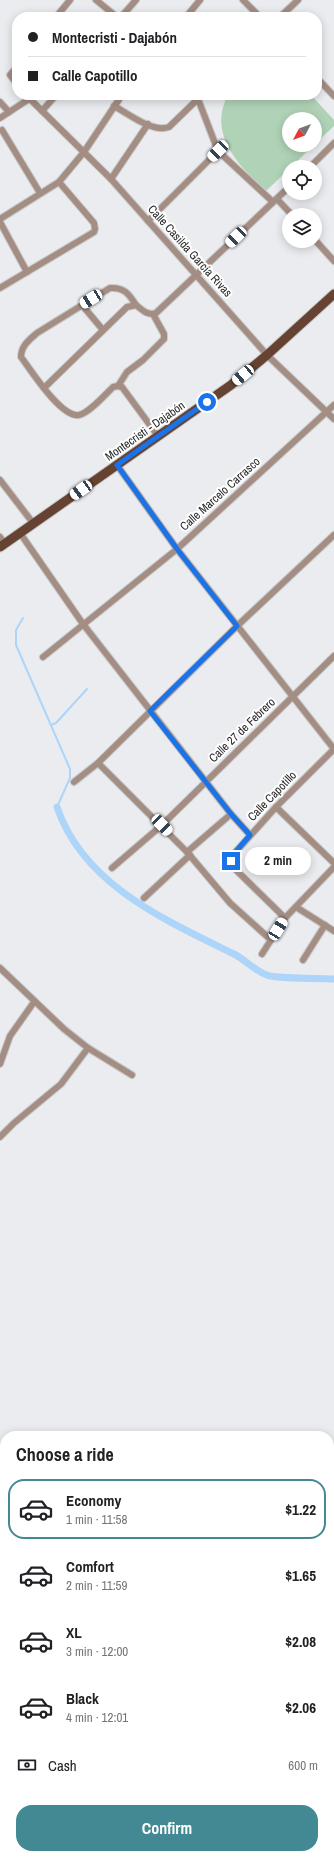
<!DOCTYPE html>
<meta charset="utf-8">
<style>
body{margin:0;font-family:"Archivo Narrow",sans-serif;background:#f6f6f6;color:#202124;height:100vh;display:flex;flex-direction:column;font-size:15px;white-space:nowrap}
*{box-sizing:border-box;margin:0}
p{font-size:13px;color:#757577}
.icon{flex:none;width:22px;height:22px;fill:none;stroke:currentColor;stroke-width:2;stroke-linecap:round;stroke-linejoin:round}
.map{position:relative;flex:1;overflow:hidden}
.drawer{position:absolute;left:0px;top:1431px;width:334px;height:428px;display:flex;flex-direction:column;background:#fff;border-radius:16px 16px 0 0;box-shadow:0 2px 10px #0003}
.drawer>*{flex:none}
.banner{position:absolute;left:12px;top:12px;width:310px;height:88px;border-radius:16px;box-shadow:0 2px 10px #0003;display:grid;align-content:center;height:88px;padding:0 16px;background:#fff}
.needle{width:26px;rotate:229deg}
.tools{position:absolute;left:282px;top:112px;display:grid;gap:8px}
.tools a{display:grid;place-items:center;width:40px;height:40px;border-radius:50%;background:#fff;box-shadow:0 2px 10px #0003;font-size:20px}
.end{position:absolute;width:18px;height:18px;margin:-9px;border:5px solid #1a73e8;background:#fff;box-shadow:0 0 0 2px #fff}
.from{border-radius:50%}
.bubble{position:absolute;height:28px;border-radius:14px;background:#fff;box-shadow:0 2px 10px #0003;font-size:13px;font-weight:700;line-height:28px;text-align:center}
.car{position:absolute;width:12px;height:24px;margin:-12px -6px;border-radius:5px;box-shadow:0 0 3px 1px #0007;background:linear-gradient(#fff 24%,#345 0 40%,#fff 0 76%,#345 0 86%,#fff 0)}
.banner b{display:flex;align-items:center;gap:14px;height:38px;font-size:15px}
.banner b+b{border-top:1px solid #e0e0e0}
.banner i{width:10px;height:10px;background:#202124}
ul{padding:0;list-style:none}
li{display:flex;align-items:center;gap:12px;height:60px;margin:0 8px 6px;padding:0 8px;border:2px solid transparent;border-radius:16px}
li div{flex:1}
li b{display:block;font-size:15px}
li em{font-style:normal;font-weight:700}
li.selected{border-color:#438993}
li>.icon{width:36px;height:36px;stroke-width:1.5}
h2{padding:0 16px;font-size:18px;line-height:48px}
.pay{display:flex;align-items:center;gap:10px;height:44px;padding:0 16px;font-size:15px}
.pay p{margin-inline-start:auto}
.cta{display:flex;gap:8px;margin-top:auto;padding:8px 16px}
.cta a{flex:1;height:46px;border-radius:16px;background:#438993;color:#fff;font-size:16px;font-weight:700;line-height:46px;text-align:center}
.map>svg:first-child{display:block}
.green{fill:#b0d3b7}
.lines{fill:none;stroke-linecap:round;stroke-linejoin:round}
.stream{stroke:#acd5f9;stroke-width:2}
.canal{stroke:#acd5f9;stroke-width:7}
.minor-casing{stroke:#c8c9cb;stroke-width:8}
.tertiary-casing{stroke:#c8c9cb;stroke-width:9}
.primary-casing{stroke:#c8c9cb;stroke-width:11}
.minor{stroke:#a48e84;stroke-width:6}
.tertiary{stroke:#a48e84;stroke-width:7}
.primary{stroke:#654231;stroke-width:9}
.route{stroke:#1a73e8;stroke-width:5}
.labels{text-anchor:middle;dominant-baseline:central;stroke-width:4;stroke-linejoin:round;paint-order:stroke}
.street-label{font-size:12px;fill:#282829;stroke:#fff}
</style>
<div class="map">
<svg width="334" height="1859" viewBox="0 0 334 1859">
<rect width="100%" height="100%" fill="#ebecef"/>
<path class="green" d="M 228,95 L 311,95 L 334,120 L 334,126 L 315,144 L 315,119 L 289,119 L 289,145 L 314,145 L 291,167 L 289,167 L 289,169 L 266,191 C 239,166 207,134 228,95 Z"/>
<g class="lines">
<g class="stream">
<path d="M 23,618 L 16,630 L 16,645 L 70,769 L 70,778 L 57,807"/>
<path d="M 51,725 L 56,723 L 87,689"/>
</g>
<g class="canal">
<path d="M 57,807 C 83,885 167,921 234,954 C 246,960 258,974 270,976 C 291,979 313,978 334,979"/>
<path d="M 329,1500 L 334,1494"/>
<path d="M 220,1859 L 225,1854"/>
</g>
<defs>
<g id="minor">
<path d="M 96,0 L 117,17"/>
<path d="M 243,0 L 260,17"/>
<path d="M 56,17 L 70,0"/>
<path d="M 121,17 L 136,0"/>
<path d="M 186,17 L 200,0"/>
<path d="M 280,17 L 298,0"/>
<path d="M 17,67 L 10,75 L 17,84"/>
<path d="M 317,78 L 334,96"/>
<path d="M 26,95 L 111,179 L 267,355 L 334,419"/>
<path d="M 198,99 L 218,151 L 273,202"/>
<path d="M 0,102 L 9,112"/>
<path d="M 114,106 C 129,114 152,133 169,127 L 202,95"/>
<path d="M 42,111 L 56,95"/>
<path d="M 0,118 L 29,99"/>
<path d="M 2,130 L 40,193"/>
<path d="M 310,167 L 334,143"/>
<path d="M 111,179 L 148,124"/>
<path d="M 277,199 L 292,215"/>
<path d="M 0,219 L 59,182 L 84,152 L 122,95"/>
<path d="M 148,221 L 218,151"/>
<path d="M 0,222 L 27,272"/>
<path d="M 315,240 L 334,261"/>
<path d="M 0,288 L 94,232 L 95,229 L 94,223 L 59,182"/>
<path d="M 82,305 L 103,330"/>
<path d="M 136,305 C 129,294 124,287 110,288 L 37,333 C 29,340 21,346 21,357 C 31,370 61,418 79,415 C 89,413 105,395 113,387 L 118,386 L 122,387 L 158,436"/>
<path d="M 118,386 L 127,372 L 143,360 L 164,339 L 164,334 L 153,314"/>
<path d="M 44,388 L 127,307 L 136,305 C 142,310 148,316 156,313 L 289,187"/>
<path d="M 117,465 L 177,549 L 334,749"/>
<path d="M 0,480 L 33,523"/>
<path d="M 20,533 L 83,624 L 231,814 L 250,835"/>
<path d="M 0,537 L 5,544"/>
<path d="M 43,657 L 177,549 L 334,405"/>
<path d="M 98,763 L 187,852 L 230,903 L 271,940"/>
<path d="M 74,782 L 98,763 L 237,626 L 334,535"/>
<path d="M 276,807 L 334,863"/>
<path d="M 187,852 L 231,814"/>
<path d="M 112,868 L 162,825 L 334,656"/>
<path d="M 144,898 L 190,855"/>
<path d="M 296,907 L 334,931"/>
<path d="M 285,918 L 234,868 L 231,861 L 232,856 L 276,807 L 334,749"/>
<path d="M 262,954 L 285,918 L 334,867"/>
<path d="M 303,960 L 325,925"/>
<path d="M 0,968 L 64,1029 L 88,1048 L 132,1075"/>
<path d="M 0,1064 L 10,1036 L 34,1002"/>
<path d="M 0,1137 L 14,1123 L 61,1084 L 88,1048"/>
<path d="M 329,1486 L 334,1481"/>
<path d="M 209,1859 L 212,1854"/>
</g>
<g id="tertiary">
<path d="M 0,1636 L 5,1639"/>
<path d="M 204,1854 L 207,1859"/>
</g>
<path id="primary" d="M 0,547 L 231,385 L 267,355 L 334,294"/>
</defs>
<use href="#minor" class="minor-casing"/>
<use href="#tertiary" class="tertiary-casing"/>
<use href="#primary" class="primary-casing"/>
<use href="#minor" class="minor"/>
<use href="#tertiary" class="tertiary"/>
<use href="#primary" class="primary"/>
</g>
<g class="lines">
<path class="route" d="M 207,402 L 117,465 L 177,549 L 237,626 L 150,711 L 231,814 L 250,835 L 232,856 L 231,861"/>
</g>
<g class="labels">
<g class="street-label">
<text transform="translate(190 251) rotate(48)">Calle Casilda García Rivas</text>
<text transform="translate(145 431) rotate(-35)">Montecristi - Dajabón</text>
<text transform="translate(220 494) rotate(-42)">Calle Marcelo Carrasco</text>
<text transform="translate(242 730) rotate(-44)">Calle 27 de Febrero</text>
<text transform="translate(272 796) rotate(-46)">Calle Capotillo</text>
</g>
</g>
</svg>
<div class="tools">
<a><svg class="needle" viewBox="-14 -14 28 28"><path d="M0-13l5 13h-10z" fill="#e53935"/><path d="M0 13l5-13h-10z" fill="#757577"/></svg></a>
<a><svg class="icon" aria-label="locate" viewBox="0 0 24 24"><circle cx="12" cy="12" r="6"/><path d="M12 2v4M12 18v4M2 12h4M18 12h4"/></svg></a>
<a><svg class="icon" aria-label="layers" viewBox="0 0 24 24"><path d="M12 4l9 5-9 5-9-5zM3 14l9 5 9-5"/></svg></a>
</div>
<i class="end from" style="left:207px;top:402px"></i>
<i class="end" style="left:231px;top:861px"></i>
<div class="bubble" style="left:245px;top:847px;width:66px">2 min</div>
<i class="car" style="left:218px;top:151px;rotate:225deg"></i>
<i class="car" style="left:236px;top:237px;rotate:226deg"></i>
<i class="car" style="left:91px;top:299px;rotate:238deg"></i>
<i class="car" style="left:243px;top:375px;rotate:230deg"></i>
<i class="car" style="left:81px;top:490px;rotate:235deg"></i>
<i class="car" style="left:162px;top:825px;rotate:136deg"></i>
<i class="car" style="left:278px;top:929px;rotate:32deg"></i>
<div class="banner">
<b><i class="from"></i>Montecristi - Dajabón</b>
<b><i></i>Calle Capotillo</b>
</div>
<section class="drawer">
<h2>Choose a ride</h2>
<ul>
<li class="selected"><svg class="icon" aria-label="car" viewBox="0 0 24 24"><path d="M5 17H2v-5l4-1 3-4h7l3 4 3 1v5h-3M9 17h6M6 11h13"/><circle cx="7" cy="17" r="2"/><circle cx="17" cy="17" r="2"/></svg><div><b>Economy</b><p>1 min · 11:58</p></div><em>$1.22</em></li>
<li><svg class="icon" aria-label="car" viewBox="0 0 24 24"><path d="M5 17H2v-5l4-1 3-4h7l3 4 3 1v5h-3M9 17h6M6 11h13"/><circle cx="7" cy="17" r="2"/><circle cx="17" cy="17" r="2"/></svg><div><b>Comfort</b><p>2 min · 11:59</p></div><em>$1.65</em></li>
<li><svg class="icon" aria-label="car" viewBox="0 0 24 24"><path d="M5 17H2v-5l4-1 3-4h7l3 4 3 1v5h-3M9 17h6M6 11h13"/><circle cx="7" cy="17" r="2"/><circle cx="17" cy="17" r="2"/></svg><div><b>XL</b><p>3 min · 12:00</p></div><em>$2.08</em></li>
<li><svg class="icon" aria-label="car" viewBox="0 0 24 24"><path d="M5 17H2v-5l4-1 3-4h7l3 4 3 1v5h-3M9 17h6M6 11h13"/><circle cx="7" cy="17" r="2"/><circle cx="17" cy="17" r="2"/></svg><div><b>Black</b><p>4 min · 12:01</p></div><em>$2.06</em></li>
</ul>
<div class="pay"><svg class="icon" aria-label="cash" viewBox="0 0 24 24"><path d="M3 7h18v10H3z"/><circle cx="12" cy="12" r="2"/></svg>Cash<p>600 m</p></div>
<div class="cta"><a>Confirm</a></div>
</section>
</div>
